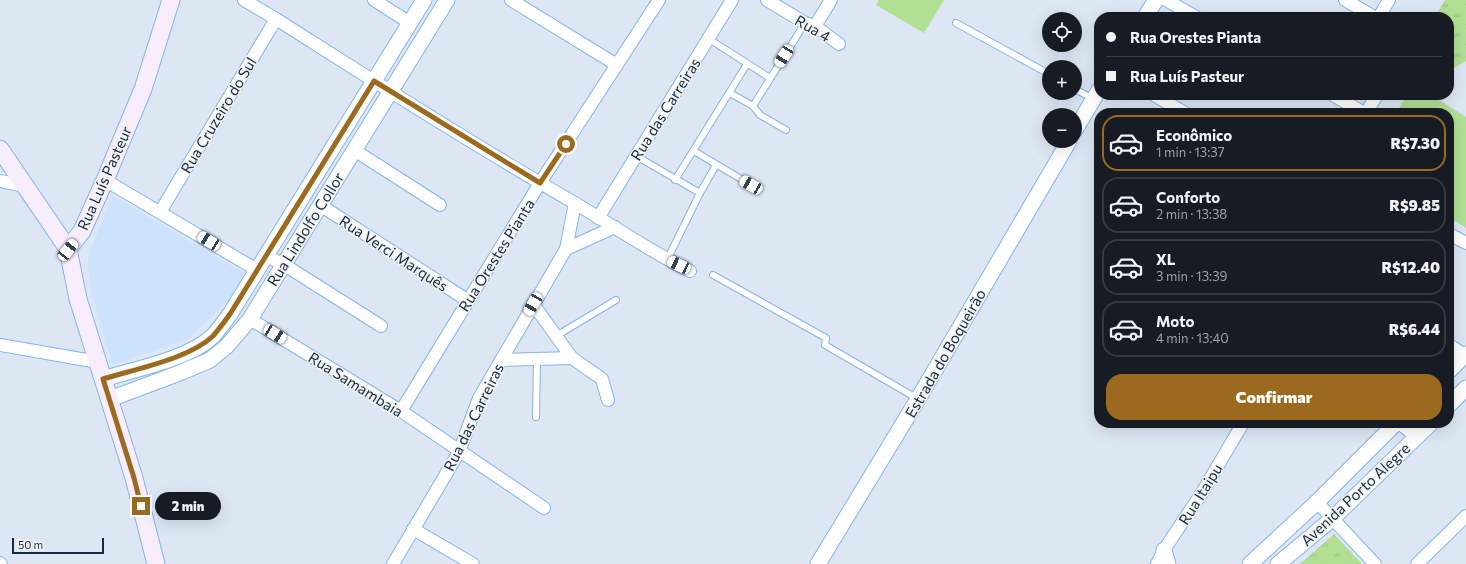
<!DOCTYPE html>
<html lang="pt">
<meta charset="utf-8">
<style>
body{margin:0;font-family:Commissioner,sans-serif;background:#20242c;color:#f1f3f6;height:100vh;display:flex;flex-direction:column;font-size:15px;white-space:nowrap}
*{box-sizing:border-box;margin:0}
p{font-size:13px;color:#9ea1a6}
.icon{flex:none;width:22px;height:22px;fill:none;stroke:currentColor;stroke-width:2;stroke-linecap:round;stroke-linejoin:round}
.map{position:relative;flex:1;overflow:hidden}
.drawer{position:absolute;left:1094px;top:108px;width:360px;height:320px;display:flex;flex-direction:column;background:#171b24;border-radius:16px;box-shadow:0 4px 16px #0002}
.drawer>*{flex:none}
.top-card{position:absolute;left:1094px;top:12px;width:360px;height:88px;border-radius:16px;box-shadow:0 4px 16px #0002;display:grid;align-content:center;height:88px;padding:0 12px;background:#171b24}
.fabs{position:absolute;left:1042px;top:12px;display:grid;gap:8px}
.fabs a{display:grid;place-items:center;width:40px;height:40px;border-radius:50%;background:#171b24;box-shadow:0 4px 16px #0002;font-size:20px}
.scale{position:absolute;left:12px;bottom:10px;width:92px;box-sizing:border-box;padding-left:4px;border:2px solid #162a41;border-top:0;font-size:11px;line-height:14px;white-space:nowrap;color:#162a41;-webkit-text-stroke:3px #f3f3f3;paint-order:stroke}
.end{position:absolute;width:18px;height:18px;margin:-9px;border:5px solid #9b6a1e;background:#fff;box-shadow:0 0 0 2px #fff}
.from{border-radius:50%}
.bubble{position:absolute;height:28px;border-radius:14px;background:#171b24;box-shadow:0 4px 16px #0002;font-size:13px;font-weight:800;line-height:28px;text-align:center}
.car{position:absolute;width:12px;height:24px;margin:-12px -6px;border-radius:5px;box-shadow:0 0 3px 1px #0007;background:linear-gradient(#fff 24%,#345 0 40%,#fff 0 76%,#345 0 86%,#fff 0)}
.top-card b{display:flex;align-items:center;gap:14px;height:38px;font-size:15px}
.top-card b+b{border-top:1px solid #363941}
.top-card i{width:10px;height:10px;background:#f1f3f6}
ul{padding:7px 0 0;list-style:none}
li{display:flex;align-items:center;gap:12px;height:56px;margin:0 8px 6px;padding:0 4px;border:2px solid #363941;border-radius:16px}
li div{flex:1}
li b{display:block;font-size:15px}
li em{font-style:normal;font-weight:800}
li.on{border-color:#9b6a1e}
li>.icon{width:36px;height:36px;stroke-width:1.5}
.button{display:flex;gap:8px;margin-top:auto;padding:8px 12px}
.button a{flex:1;height:46px;border-radius:16px;background:#9b6a1e;color:#fff;font-size:16px;font-weight:800;line-height:46px;text-align:center}
.map>svg:first-child{display:block}
.built{fill:#cce2fd}
.park{fill:url(#park-tufts)}
.garden{fill:#b3df95}
.lines{fill:none;stroke-linecap:round;stroke-linejoin:round}
.service-casing{stroke:#83b4ee;stroke-width:8}
.minor-casing{stroke:#83b4ee;stroke-width:14}
.tertiary-casing{stroke:#83b4ee;stroke-width:17}
.secondary-casing{stroke:#83b4ee;stroke-width:19}
.service{stroke:#fff;stroke-width:6}
.minor{stroke:#fff;stroke-width:12}
.tertiary{stroke:#fff;stroke-width:15}
.secondary{stroke:#f7edfd;stroke-width:17}
.route{stroke:#9b6a1e;stroke-width:5}
.labels{text-anchor:middle;dominant-baseline:central;stroke-width:3;stroke-linejoin:round;paint-order:stroke}
.street-label{font-size:15px;fill:#162a41;stroke:#f3f3f3}
</style>
<div class="map">
<svg width="1466" height="564" viewBox="0 0 1466 564">
<defs>
<pattern id="park-tufts" width="24" height="20" patternUnits="userSpaceOnUse"><rect width="24" height="20" fill="#b3df95"/><path d="M3 7l-1-3M5 7V3M7 7l1-3M15 17l-1-3M17 17v-4M19 17l1-3" fill="none" stroke="#99c082"/></pattern>
</defs>
<rect width="100%" height="100%" fill="#dde7f4"/>
<path class="built" d="M 113,196 L 245,274 L 228,300 L 188,339 L 112,365 L 91,290 L 88,264 L 89,253 Z"/>
<g class="park">
<path d="M 1445,0 L 1466,0 L 1466,61 L 1454,68 L 1449,65 L 1449,17 L 1435,17 Z"/>
<path d="M 1334,534 L 1362,564 L 1300,564 Z"/>
</g>
<g class="garden">
<path d="M 879,0 L 944,0 L 924,33 L 876,5 Z"/>
<path d="M 1407,95 L 1431,95 L 1466,117 L 1466,228 L 1449,217 L 1449,113 L 1396,113 Z"/>
</g>
<g class="lines">
<defs>
<g id="service">
<path d="M 956,23 L 1049,74"/>
<path d="M 709,39 L 770,78"/>
<path d="M 1075,89 L 1093,99"/>
<path d="M 730,93 L 753,106 L 760,115 L 786,130"/>
<path d="M 753,106 L 805,23"/>
<path d="M 694,151 L 751,185"/>
<path d="M 636,156 L 700,193"/>
<path d="M 675,180 L 747,64"/>
<path d="M 667,260 L 700,193 L 716,165"/>
<path d="M 713,275 L 826,338 L 825,345 L 918,399"/>
<path d="M 556,336 L 616,300"/>
<path d="M 536,417 L 537,359"/>
</g>
<g id="minor">
<path d="M 244,0 L 276,19 C 374,81 472,144 573,202 C 612,225 649,251 690,271"/>
<path d="M 374,0 L 410,23"/>
<path d="M 511,0 L 617,65"/>
<path d="M 767,0 L 805,23 L 815,26 L 839,44"/>
<path d="M 1166,0 L 1196,17"/>
<path d="M 1345,0 L 1374,17"/>
<path d="M 1379,17 L 1389,0"/>
<path d="M 815,26 L 831,0"/>
<path d="M 1154,95 L 1185,113"/>
<path d="M 1333,95 L 1364,113"/>
<path d="M 1366,113 L 1377,95"/>
<path d="M 354,150 L 440,205"/>
<path d="M 105,180 L 257,270"/>
<path d="M 0,181 L 25,186"/>
<path d="M 320,205 L 467,300"/>
<path d="M 160,212 L 276,19"/>
<path d="M 598,218 L 732,0"/>
<path d="M 1449,234 L 1466,243"/>
<path d="M 566,249 L 615,227"/>
<path d="M 266,256 L 283,264 L 381,326"/>
<path d="M 533,304 L 572,358 L 602,379 L 608,400"/>
<path d="M 250,319 L 401,411 L 544,508"/>
<path d="M 0,345 L 98,362"/>
<path d="M 1449,345 L 1465,355"/>
<path d="M 501,360 L 572,358"/>
<path d="M 401,411 L 540,183 L 659,0"/>
<path d="M 1399,423 L 1417,437"/>
<path d="M 1317,502 L 1375,564"/>
<path d="M 413,529 L 473,564"/>
<path d="M 0,563 L 1,564"/>
<path d="M 393,564 L 459,452 L 479,398 L 566,249 L 575,203"/>
<path d="M 1157,564 L 1164,550 L 1203,491 L 1243,423"/>
<path d="M 1417,564 L 1466,516"/>
</g>
<g id="tertiary">
<path d="M 1145,17 L 1156,0"/>
<path d="M 1075,130 L 1099,90"/>
<path d="M 1449,371 L 1466,354"/>
<path d="M 103,379 C 135,369 189,359 213,336 C 219,329 225,321 230,314 L 424,0"/>
<path d="M 110,399 L 182,372 L 210,360 L 227,346 L 250,319 L 447,0"/>
<path d="M 1449,405 L 1466,388"/>
<path d="M 1164,550 L 1168,564"/>
<path d="M 818,564 L 918,399 L 1069,141"/>
<path d="M 1250,564 L 1317,502 L 1396,423"/>
<path d="M 1278,564 L 1332,519 L 1431,423"/>
</g>
<g id="secondary">
<path d="M 0,149 L 68,249 L 78,299 L 134,478 L 156,564"/>
<path d="M 68,249 L 82,231 L 105,180 L 143,89 L 171,0"/>
</g>
</defs>
<use href="#service" class="service-casing"/>
<use href="#minor" class="minor-casing"/>
<use href="#tertiary" class="tertiary-casing"/>
<use href="#secondary" class="secondary-casing"/>
<use href="#service" class="service"/>
<use href="#minor" class="minor"/>
<use href="#tertiary" class="tertiary"/>
<use href="#secondary" class="secondary"/>
</g>
<g class="lines">
<path class="route" d="M 141,506 L 134,478 L 103,379 C 135,369 189,359 213,336 C 219,329 225,321 230,314 L 374,81 L 540,183 L 566,144"/>
</g>
<g class="labels">
<g class="street-label">
<text transform="translate(813 28) rotate(30)">Rua 4</text>
<text transform="translate(665 109) rotate(-58)">Rua das Carreiras</text>
<text transform="translate(218 115) rotate(-59)">Rua Cruzeiro do Sul</text>
<text transform="translate(104 178) rotate(-66)">Rua Luís Pasteur</text>
<text transform="translate(305 229) rotate(-58)">Rua Lindolfo Collor</text>
<text transform="translate(394 253) rotate(33)">Rua Verci Marquês</text>
<text transform="translate(496 255) rotate(-58)">Rua Orestes Pianta</text>
<text transform="translate(945 353) rotate(-60)">Estrada do Boqueirão</text>
<text transform="translate(356 384) rotate(32)">Rua Samambaia</text>
<text transform="translate(473 417) rotate(-64)">Rua das Carreiras</text>
<text transform="translate(1200 494) rotate(-58)">Rua Itaipu</text>
<text transform="translate(1355 494) rotate(-43)">Avenida Porto Alegre</text>
</g>
</g>
</svg>
<div class="fabs">
<a><svg class="icon" aria-label="locate" viewBox="0 0 24 24"><circle cx="12" cy="12" r="6"/><path d="M12 2v4M12 18v4M2 12h4M18 12h4"/></svg></a>
<a>+</a>
<a>−</a>
</div>
<div class="scale">50 m</div>
<i class="end from" style="left:566px;top:144px"></i>
<i class="end" style="left:141px;top:506px"></i>
<div class="bubble" style="left:155px;top:492px;width:66px">2 min</div>
<i class="car" style="left:784px;top:56px;rotate:212deg"></i>
<i class="car" style="left:751px;top:185px;rotate:300deg"></i>
<i class="car" style="left:209px;top:241px;rotate:301deg"></i>
<i class="car" style="left:68px;top:250px;rotate:38deg"></i>
<i class="car" style="left:679px;top:265px;rotate:295deg"></i>
<i class="car" style="left:533px;top:304px;rotate:210deg"></i>
<i class="car" style="left:275px;top:334px;rotate:122deg"></i>
<div class="top-card">
<b><i class="from"></i>Rua Orestes Pianta</b>
<b><i></i>Rua Luís Pasteur</b>
</div>
<section class="drawer">
<ul>
<li class="on"><svg class="icon" aria-label="car" viewBox="0 0 24 24"><path d="M5 17H2v-5l4-1 3-4h7l3 4 3 1v5h-3M9 17h6M6 11h13"/><circle cx="7" cy="17" r="2"/><circle cx="17" cy="17" r="2"/></svg><div><b>Econômico</b><p>1 min · 13:37</p></div><em>R$7.30</em></li>
<li><svg class="icon" aria-label="car" viewBox="0 0 24 24"><path d="M5 17H2v-5l4-1 3-4h7l3 4 3 1v5h-3M9 17h6M6 11h13"/><circle cx="7" cy="17" r="2"/><circle cx="17" cy="17" r="2"/></svg><div><b>Conforto</b><p>2 min · 13:38</p></div><em>R$9.85</em></li>
<li><svg class="icon" aria-label="car" viewBox="0 0 24 24"><path d="M5 17H2v-5l4-1 3-4h7l3 4 3 1v5h-3M9 17h6M6 11h13"/><circle cx="7" cy="17" r="2"/><circle cx="17" cy="17" r="2"/></svg><div><b>XL</b><p>3 min · 13:39</p></div><em>R$12.40</em></li>
<li><svg class="icon" aria-label="car" viewBox="0 0 24 24"><path d="M5 17H2v-5l4-1 3-4h7l3 4 3 1v5h-3M9 17h6M6 11h13"/><circle cx="7" cy="17" r="2"/><circle cx="17" cy="17" r="2"/></svg><div><b>Moto</b><p>4 min · 13:40</p></div><em>R$6.44</em></li>
</ul>
<div class="button"><a>Confirmar</a></div>
</section>
</div>
